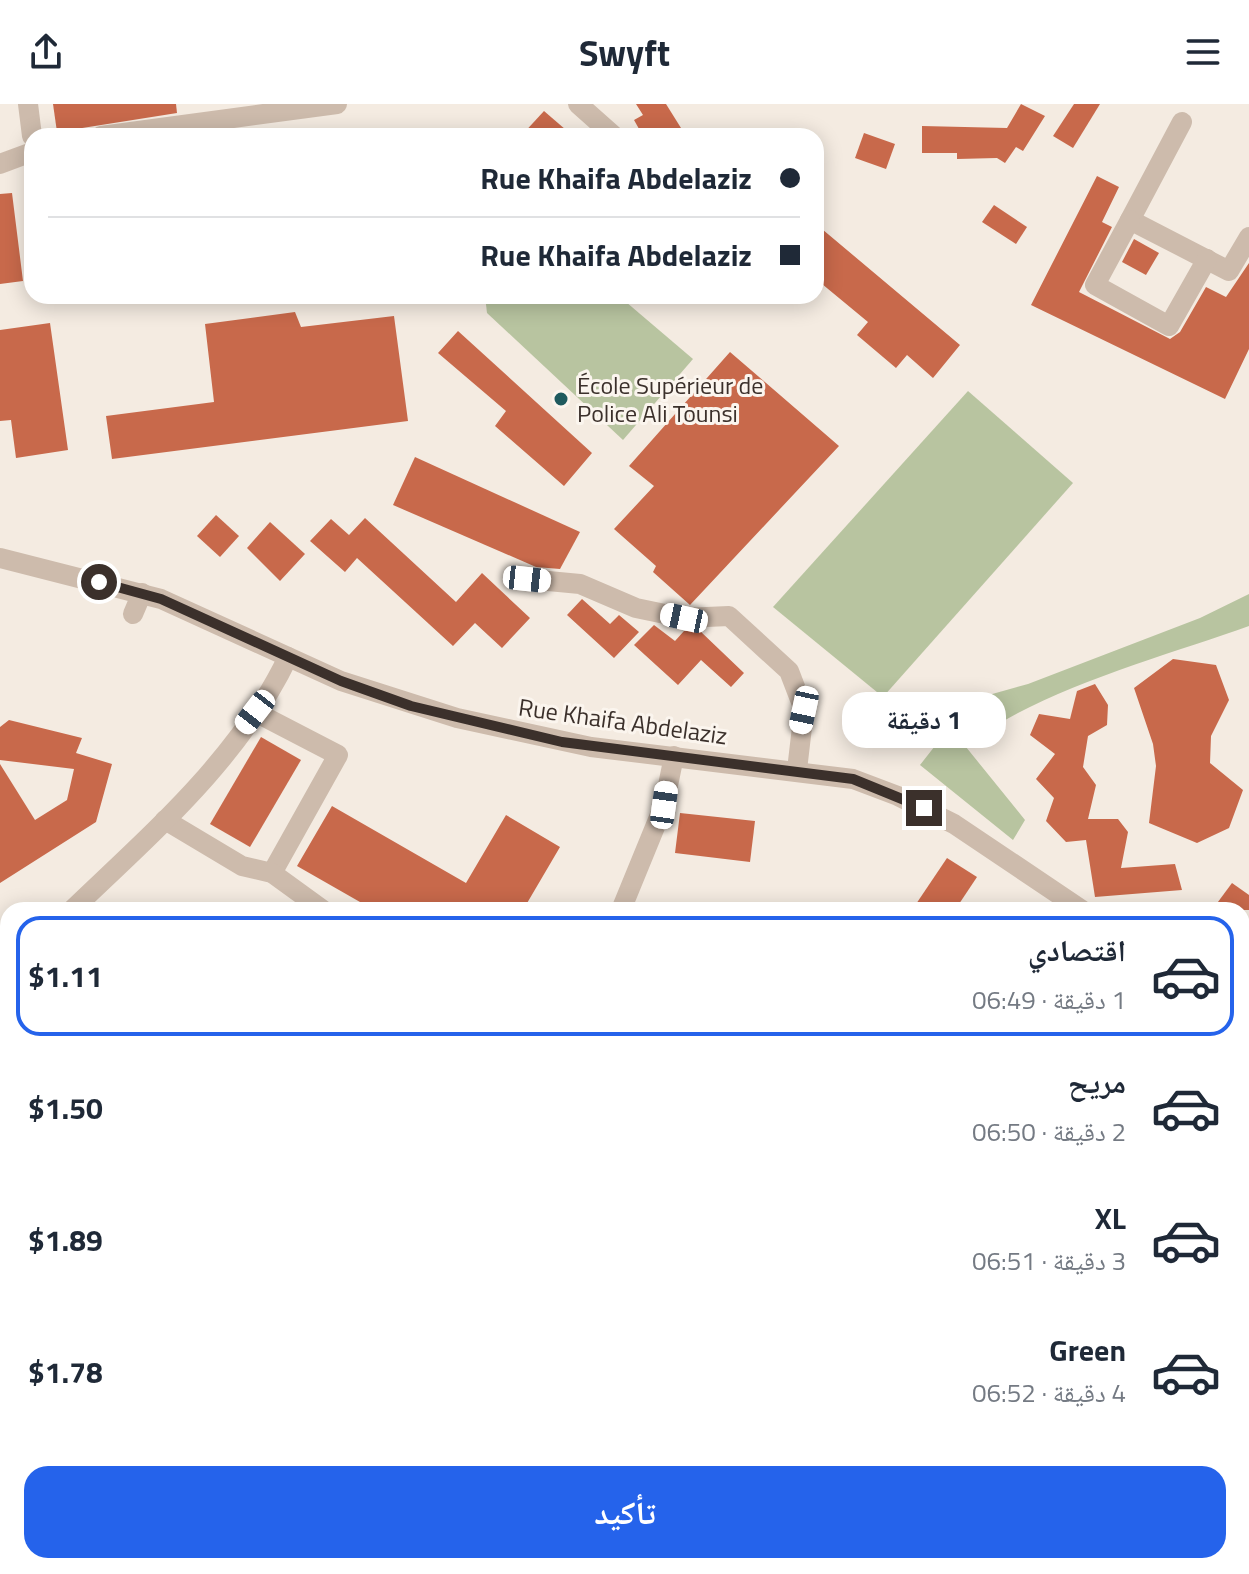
<!DOCTYPE html>
<html lang="ar">
<meta charset="utf-8">
<style>
body{margin:0;font-family:"Titillium Web","Noto Naskh Arabic",sans-serif;background:#f2f2f3;color:#1f2937;direction:rtl;height:100vh;display:flex;flex-direction:column;font-size:30px;white-space:nowrap}
*{box-sizing:border-box;margin:0}
p{font-size:26px;color:#747a83}
.icon{flex:none;width:44px;height:44px;fill:none;stroke:currentColor;stroke-width:2;stroke-linecap:round;stroke-linejoin:round}
.map{position:relative;flex:1;overflow:hidden;direction:ltr}
.details{position:absolute;left:0px;top:798px;width:1250px;height:672px;display:flex;flex-direction:column;background:#fff;border-radius:24px 24px 0 0;box-shadow:0 4px 20px #0003;direction:rtl}
.details>*{flex:none}
.hud{position:absolute;left:24px;top:24px;width:800px;height:176px;border-radius:24px;box-shadow:0 4px 20px #0003;direction:rtl;display:grid;align-content:center;height:176px;padding:0 24px;background:#fff}
.end{position:absolute;width:36px;height:36px;margin:-18px;border:10px solid #3b302b;background:#fff;box-shadow:0 0 0 4px #fff}
.from{border-radius:50%}
.bubble{position:absolute;height:56px;border-radius:24px;background:#fff;box-shadow:0 4px 20px #0003;font-size:26px;font-weight:700;line-height:56px;text-align:center;direction:rtl}
.car{position:absolute;width:24px;height:48px;margin:-24px -12px;border-radius:10px;box-shadow:0 0 6px 2px #0007;background:linear-gradient(#fff 24%,#345 0 40%,#fff 0 76%,#345 0 86%,#fff 0)}
.hud b{display:flex;align-items:center;gap:28px;height:76px;font-size:30px}
.hud b+b{border-top:2px solid #e0e1e3}
.hud i{width:20px;height:20px;background:#1f2937}
ul{padding:14px 0 0;list-style:none}
li{display:flex;align-items:center;gap:24px;height:120px;margin:0 16px 12px;padding:0 8px;border:4px solid transparent;border-radius:24px}
li div{flex:1}
li b{display:block;font-size:30px}
li em{font-style:normal;font-weight:700}
li.active{border-color:#2563eb}
li>.icon{width:72px;height:72px;stroke-width:1.5}
.button{display:flex;gap:16px;margin-top:auto;padding:16px 24px}
.button a{flex:1;height:92px;border-radius:24px;background:#2563eb;color:#fff;font-size:32px;font-weight:700;line-height:92px;text-align:center}
header{display:flex;justify-content:space-between;align-items:center;height:104px;padding:0 24px;background:#fff;font-size:36px;font-weight:700}
.map>svg:first-child{display:block}
.green{fill:#b8c4a0}
.building{fill:#c8694b}
.lines{fill:none;stroke-linecap:round;stroke-linejoin:round}
.minor{stroke:#cdbbac;stroke-width:20}
.route{stroke:#3b302b;stroke-width:10}
.poi-dot{fill:#1f5a5e;stroke:#fbf5ee;stroke-width:3}
.labels{text-anchor:middle;dominant-baseline:central;stroke-width:6;stroke-linejoin:round;paint-order:stroke}
.poi-label{font-size:24px;fill:#3b302b;stroke:#fbf5ee;text-anchor:start}
.street-label{font-size:24px;fill:#3b302b;stroke:#fbf5ee}
</style>
<header><svg class="icon" aria-label="menu" viewBox="0 0 24 24"><path d="M4 6h16M4 12h16M4 18h16"/></svg>Swyft<svg class="icon" aria-label="share" viewBox="0 0 24 24"><path d="M12 15V3M7 8l5-5 5 5M5 13v7h14v-7"/></svg></header>
<div class="map">
<svg width="1249" height="1470" viewBox="0 0 1249 1470">
<rect width="100%" height="100%" fill="#f4ebe1"/>
<g class="green">
<path d="M 485,192 L 619,192 L 693,255 L 623,336 L 487,209 Z"/>
<path d="M 968,287 L 1073,379 L 883,593 L 773,503 Z"/>
<path d="M 1249,490 L 1249,522 C 1166,552 1032,587 966,643 L 1025,716 L 1013,736 L 920,661 L 971,596 L 1028,580 L 1200,514 Z"/>
</g>
<g class="building">
<path d="M 53,0 L 176,0 L 177,9 L 57,28 Z"/>
<path d="M 636,0 L 666,0 L 681,24 L 668,32 L 643,32 L 634,16 L 643,11 Z"/>
<path d="M 1021,0 L 1045,12 L 1023,47 L 1016,43 L 1005,59 L 997,54 L 957,55 L 957,49 L 922,49 L 922,22 L 1007,24 Z"/>
<path d="M 1074,0 L 1100,0 L 1073,44 L 1053,32 Z"/>
<path d="M 544,7 L 573,32 L 521,32 Z"/>
<path d="M 864,29 L 895,40 L 886,65 L 855,54 Z"/>
<path d="M 1097,72 L 1119,83 L 1102,118 L 1112,123 L 1079,188 L 1170,235 L 1180,228 L 1206,183 L 1226,193 L 1249,159 L 1249,245 L 1225,295 L 1031,201 Z"/>
<path d="M 12,89 L 23,177 L 0,180 L 0,90 Z"/>
<path d="M 994,101 L 1027,123 L 1016,140 L 982,118 Z"/>
<path d="M 816,120 L 960,241 L 933,274 L 907,251 L 896,264 L 857,231 L 868,218 L 816,175 Z"/>
<path d="M 1134,135 L 1159,149 L 1146,171 L 1122,158 Z"/>
<path d="M 295,208 L 301,223 L 394,212 L 408,317 L 112,355 L 106,312 L 214,298 L 205,220 Z"/>
<path d="M 50,219 L 68,346 L 16,354 L 11,316 L 0,317 L 0,226 Z"/>
<path d="M 458,227 L 592,349 L 564,382 L 495,322 L 506,307 L 438,249 Z"/>
<path d="M 730,248 L 839,342 L 690,501 L 653,468 L 656,462 L 614,425 L 654,382 L 629,362 Z"/>
<path d="M 415,353 L 580,428 L 560,465 L 536,463 L 393,401 Z"/>
<path d="M 216,411 L 239,432 L 220,453 L 197,432 Z"/>
<path d="M 365,414 L 456,498 L 482,469 L 530,514 L 502,544 L 475,519 L 453,542 L 357,454 L 345,468 L 310,437 L 331,415 L 349,431 Z"/>
<path d="M 270,418 L 305,450 L 280,477 L 247,444 Z"/>
<path d="M 582,495 L 610,520 L 619,511 L 639,528 L 614,554 L 567,511 Z"/>
<path d="M 654,521 L 675,537 L 684,527 L 699,526 L 744,569 L 731,583 L 701,556 L 678,581 L 634,541 Z"/>
<path d="M 1173,555 L 1216,561 L 1229,596 L 1211,632 L 1210,659 L 1243,686 L 1229,724 L 1197,739 L 1149,719 L 1156,662 L 1153,640 L 1134,584 Z"/>
<path d="M 1095,580 L 1108,601 L 1107,621 L 1088,632 L 1083,663 L 1096,681 L 1088,715 L 1118,715 L 1128,728 L 1121,764 L 1175,760 L 1182,786 L 1095,793 L 1086,736 L 1066,738 L 1046,717 L 1054,694 L 1036,675 L 1055,650 L 1030,631 L 1039,610 L 1070,615 L 1077,587 Z"/>
<path d="M 9,616 L 82,634 L 76,649 L 112,660 L 96,718 L 0,779 L 0,660 L 35,716 L 67,696 L 74,665 L 0,656 L 0,623 Z"/>
<path d="M 261,633 L 301,656 L 250,743 L 210,720 Z"/>
<path d="M 332,702 L 466,779 L 506,711 L 560,743 L 523,806 L 374,806 L 297,762 Z"/>
<path d="M 680,709 L 755,717 L 750,758 L 675,749 Z"/>
<path d="M 947,754 L 977,773 L 955,806 L 912,806 Z"/>
<path d="M 1232,779 L 1249,791 L 1249,806 L 1212,806 Z"/>
</g>
<g class="lines">
<g class="minor">
<path d="M 28,0 L 32,32"/>
<path d="M 578,0 L 614,32"/>
<path d="M 1182,18 L 1130,116 L 1229,167 L 1249,133"/>
<path d="M 101,32 L 337,0"/>
<path d="M 0,60 L 32,48"/>
<path d="M 1130,116 L 1095,181 L 1169,222 L 1207,155"/>
<path d="M 0,454 L 161,495 L 341,577 L 457,614 L 591,643 L 853,675 L 898,692 L 954,720 L 1082,806"/>
<path d="M 527,475 L 580,480 L 636,504 L 684,514 L 729,512 L 789,567 L 804,606 L 797,666"/>
<path d="M 133,510 L 142,489"/>
<path d="M 255,608 L 338,651 L 272,769"/>
<path d="M 165,716 L 242,762 L 272,769 L 323,806"/>
<path d="M 72,806 C 151,730 240,654 288,553"/>
<path d="M 621,806 L 664,701 L 674,652"/>
<path d="M 0,875 L 8,868"/>
<path d="M 1242,907 L 1249,912"/>
</g>
</g>
<g class="lines">
<path class="route" d="M 99,478 L 161,495 L 341,577 L 411,602 L 562,638 L 853,675 L 924,704"/>
</g>
<circle class="poi-dot" cx="561" cy="295" r="8"/>
<g class="labels">
<g class="poi-label">
<text x="577" y="281">École Supérieur de<tspan x="577" dy="28">Police Ali Tounsi</tspan></text>
</g>
<g class="street-label">
<text transform="translate(623 617) rotate(8)">Rue Khaifa Abdelaziz</text>
</g>
</g>
</svg>
<i class="end from" style="left:99px;top:478px"></i>
<i class="end" style="left:924px;top:704px"></i>
<div class="bubble" style="left:842px;top:588px;width:164px">1 دقيقة</div>
<i class="car" style="left:527px;top:475px;rotate:96deg"></i>
<i class="car" style="left:684px;top:514px;rotate:282deg"></i>
<i class="car" style="left:804px;top:606px;rotate:192deg"></i>
<i class="car" style="left:255px;top:608px;rotate:218deg"></i>
<i class="car" style="left:664px;top:701px;rotate:8deg"></i>
<div class="hud">
<b><i class="from"></i>Rue Khaifa Abdelaziz</b>
<b><i></i>Rue Khaifa Abdelaziz</b>
</div>
<section class="details">
<ul>
<li class="active"><svg class="icon" aria-label="car" viewBox="0 0 24 24"><path d="M5 17H2v-5l4-1 3-4h7l3 4 3 1v5h-3M9 17h6M6 11h13"/><circle cx="7" cy="17" r="2"/><circle cx="17" cy="17" r="2"/></svg><div><b>اقتصادي</b><p>1 دقيقة · 06:49</p></div><em>$1.11</em></li>
<li><svg class="icon" aria-label="car" viewBox="0 0 24 24"><path d="M5 17H2v-5l4-1 3-4h7l3 4 3 1v5h-3M9 17h6M6 11h13"/><circle cx="7" cy="17" r="2"/><circle cx="17" cy="17" r="2"/></svg><div><b>مريح</b><p>2 دقيقة · 06:50</p></div><em>$1.50</em></li>
<li><svg class="icon" aria-label="car" viewBox="0 0 24 24"><path d="M5 17H2v-5l4-1 3-4h7l3 4 3 1v5h-3M9 17h6M6 11h13"/><circle cx="7" cy="17" r="2"/><circle cx="17" cy="17" r="2"/></svg><div><b>XL</b><p>3 دقيقة · 06:51</p></div><em>$1.89</em></li>
<li><svg class="icon" aria-label="car" viewBox="0 0 24 24"><path d="M5 17H2v-5l4-1 3-4h7l3 4 3 1v5h-3M9 17h6M6 11h13"/><circle cx="7" cy="17" r="2"/><circle cx="17" cy="17" r="2"/></svg><div><b>Green</b><p>4 دقيقة · 06:52</p></div><em>$1.78</em></li>
</ul>
<div class="button"><a>تأكيد</a></div>
</section>
</div>
